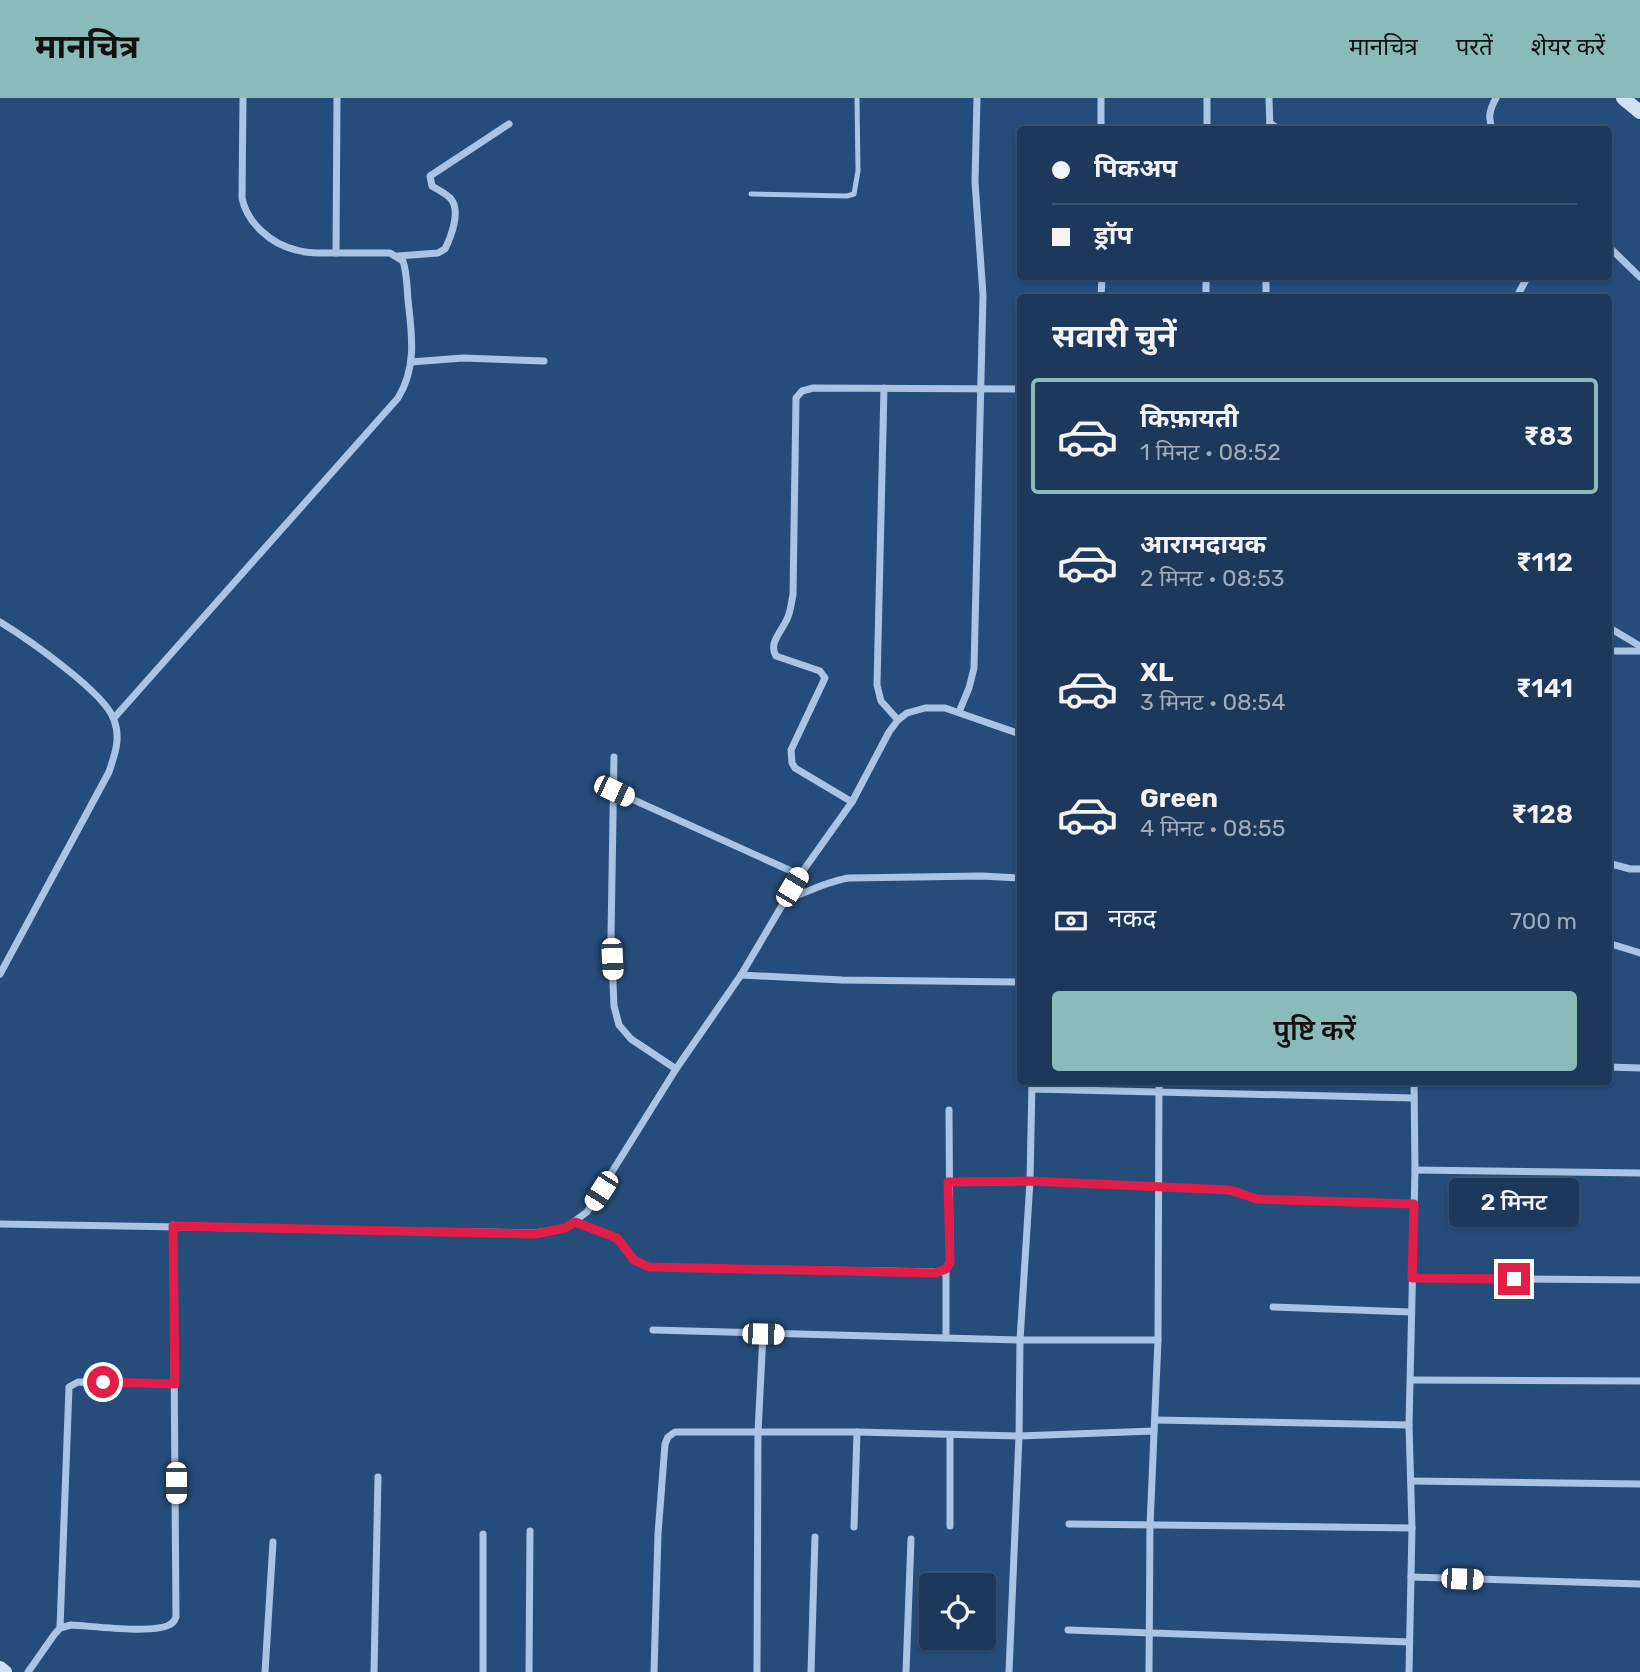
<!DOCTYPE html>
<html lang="hi">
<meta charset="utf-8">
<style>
body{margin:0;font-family:Rubik,"Noto Sans Devanagari",sans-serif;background:#254061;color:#f1f3f6;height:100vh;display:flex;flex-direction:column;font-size:26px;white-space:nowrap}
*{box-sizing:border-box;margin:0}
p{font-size:23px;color:#a0acbb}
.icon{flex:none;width:38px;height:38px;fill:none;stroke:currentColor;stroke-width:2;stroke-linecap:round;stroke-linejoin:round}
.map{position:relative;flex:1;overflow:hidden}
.side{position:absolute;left:1017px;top:196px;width:595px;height:791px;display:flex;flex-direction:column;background:#1c395b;border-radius:7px;box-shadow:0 2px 5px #0004,0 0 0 2px #3a5371}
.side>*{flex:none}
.top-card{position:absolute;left:1017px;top:28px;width:595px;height:154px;border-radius:7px;box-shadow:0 2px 5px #0004,0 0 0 2px #3a5371;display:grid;align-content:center;height:154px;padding:0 35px;background:#1c395b}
.buttons{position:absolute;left:919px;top:1475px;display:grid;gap:14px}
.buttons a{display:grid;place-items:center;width:77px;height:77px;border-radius:7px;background:#1c395b;box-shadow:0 2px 5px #0004,0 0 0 2px #3a5371;font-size:35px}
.end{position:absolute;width:32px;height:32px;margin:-16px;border:9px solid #e11d48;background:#fff;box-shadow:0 0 0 4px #fff}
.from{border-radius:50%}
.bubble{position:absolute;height:49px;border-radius:7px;background:#1c395b;box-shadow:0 2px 5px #0004,0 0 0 2px #3a5371;font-size:23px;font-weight:600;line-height:49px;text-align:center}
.car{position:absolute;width:21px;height:42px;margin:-21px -10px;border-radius:9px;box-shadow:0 0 5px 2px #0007;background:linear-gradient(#fff 24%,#345 0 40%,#fff 0 76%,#345 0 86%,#fff 0)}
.top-card b{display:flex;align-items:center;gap:24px;height:66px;font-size:26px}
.top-card b+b{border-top:2px solid #3a5371}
.top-card i{width:18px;height:18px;background:#f1f3f6}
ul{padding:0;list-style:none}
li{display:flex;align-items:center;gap:21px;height:116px;margin:0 14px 10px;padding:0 21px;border:4px solid transparent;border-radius:7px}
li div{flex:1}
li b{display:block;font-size:26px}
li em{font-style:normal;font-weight:600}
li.selected{border-color:#8bbbb9}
li>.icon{width:63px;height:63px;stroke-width:1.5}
h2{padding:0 35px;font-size:32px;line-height:84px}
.pay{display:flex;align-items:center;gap:18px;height:77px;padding:0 35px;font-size:26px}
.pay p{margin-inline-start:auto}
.cta{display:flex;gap:14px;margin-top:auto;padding:14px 35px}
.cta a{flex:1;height:80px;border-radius:7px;background:#8bbbb9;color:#111;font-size:28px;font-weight:600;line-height:80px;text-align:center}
header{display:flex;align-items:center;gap:42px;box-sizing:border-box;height:98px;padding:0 35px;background:#8bbbb9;color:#111}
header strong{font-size:33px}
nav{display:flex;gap:38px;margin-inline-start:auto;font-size:24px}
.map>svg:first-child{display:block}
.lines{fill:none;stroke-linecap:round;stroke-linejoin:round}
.lane{stroke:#a9c4e4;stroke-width:5}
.street{stroke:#a9c4e4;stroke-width:7}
.secondary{stroke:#d1e1f4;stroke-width:14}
.route{stroke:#e11d48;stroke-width:9}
</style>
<header>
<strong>मानचित्र</strong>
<nav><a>मानचित्र</a><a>परतें</a><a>शेयर करें</a></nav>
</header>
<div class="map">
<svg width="1640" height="1574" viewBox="0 0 1640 1574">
<rect width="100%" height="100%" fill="#264c79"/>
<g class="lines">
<path class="lane" d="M 751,96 L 847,98 L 854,96 L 858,73 L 857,0"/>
<g class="street">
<path d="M 243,0 L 242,100 C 247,125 271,146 296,152 C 309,156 323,155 336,155 L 337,0"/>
<path d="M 1101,0 L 1101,32"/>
<path d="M 1269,0 L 1270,32"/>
<path d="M 1270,25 L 1280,32"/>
<path d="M 1207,32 L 1207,0"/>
<path d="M 1493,32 C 1487,20 1490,11 1496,0"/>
<path d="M 1608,148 L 1640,179"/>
<path d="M 398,158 L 438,155 L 445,151 C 451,139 461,113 451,101 C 447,96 438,92 432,88 L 430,78 L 509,26"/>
<path d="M 1101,200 L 1102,178"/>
<path d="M 1206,200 L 1206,178"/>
<path d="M 1266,200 L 1266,178"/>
<path d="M 1516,200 L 1528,178"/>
<path d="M 411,264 L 463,260 L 544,263"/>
<path d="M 884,290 L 877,587 L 881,603 L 898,622"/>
<path d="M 0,524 C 26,540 106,595 114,622 C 121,640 115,656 109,674 L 0,876"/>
<path d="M 1608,529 L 1640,548"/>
<path d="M 1608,553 L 1640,553"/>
<path d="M 959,614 L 969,590 L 974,570 L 983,197 L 975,84 L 977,0"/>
<path d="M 114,620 L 398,300 C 417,269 412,237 408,202 C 407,189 407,175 403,163 L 390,155 L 336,155"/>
<path d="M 614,659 L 611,838 L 614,908 L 619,927 L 631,941 L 676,971"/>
<path d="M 614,693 L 800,777"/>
<path d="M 852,704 L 795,670 L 792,665 L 791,652 L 825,580 L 820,573 L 776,558 C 768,545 782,533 787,521 C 791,513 791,505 793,497 L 796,300 L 802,293 L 813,290 L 1020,291"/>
<path d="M 1608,765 L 1630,771 L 1640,771"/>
<path d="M 785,801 C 807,795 827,783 849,780 L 982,778 L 1020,780"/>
<path d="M 1608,845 L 1640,855"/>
<path d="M 741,877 L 842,882 L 1020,884"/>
<path d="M 1608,969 L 1640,970"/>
<path d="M 1032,991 L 1414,1000"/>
<path d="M 1415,1072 L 1640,1075"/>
<path d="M 948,1084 L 1030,1083 L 1229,1092 L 1257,1101 L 1414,1106"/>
<path d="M 575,1124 L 617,1140 L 634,1162 L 649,1169 L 942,1174 L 950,1165 L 949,1012"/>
<path d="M 0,1126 L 535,1135 L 565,1130 L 587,1114 L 676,971 L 741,877 L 800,777 L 852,704 L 889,634 L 898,622 L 907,615 L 925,610 L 945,610 L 1020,636"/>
<path d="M 946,1171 L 946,1240"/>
<path d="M 1412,1180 L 1640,1182"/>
<path d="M 1273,1209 L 1411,1214"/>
<path d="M 653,1232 L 1020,1242 L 1158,1242"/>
<path d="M 1411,1282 L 1640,1283"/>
<path d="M 1155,1322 L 1409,1327"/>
<path d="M 1411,1383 L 1640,1386"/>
<path d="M 1069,1426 L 1412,1430"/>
<path d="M 950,1428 L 950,1337"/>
<path d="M 854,1429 L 857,1334"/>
<path d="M 483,1436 L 483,1574"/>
<path d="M 1411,1479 L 1640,1486"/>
<path d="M 60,1530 L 69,1289 L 78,1284 L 175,1286"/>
<path d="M 1068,1532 L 1409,1544"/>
<path d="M 28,1574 L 54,1537 L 60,1530 L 71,1527 C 92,1528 152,1536 169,1527 C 174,1525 174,1523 176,1519 L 173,1127"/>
<path d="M 265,1574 L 273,1444"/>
<path d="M 374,1574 L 378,1379"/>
<path d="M 529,1574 L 530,1433"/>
<path d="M 654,1574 L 658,1436 L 665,1346 L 668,1339 L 675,1334 L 857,1334 L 1019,1338 L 1154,1333"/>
<path d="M 757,1574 L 758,1334 L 763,1236"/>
<path d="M 811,1574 L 815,1439"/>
<path d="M 906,1574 L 911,1441"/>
<path d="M 1009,1574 L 1019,1338 L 1020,1242 L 1030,1083 L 1032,984"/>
<path d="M 1149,1574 L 1150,1428 L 1158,1242 L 1159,984"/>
<path d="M 1409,1574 L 1412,1430 L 1409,1327 L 1415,1072 L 1414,984"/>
</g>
<g class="secondary">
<path d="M 1623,0 L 1640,14"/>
<path d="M 0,1570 L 5,1574"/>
</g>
</g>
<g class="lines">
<path class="route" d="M 103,1284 L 175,1286 L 173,1128 L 535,1136 L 565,1130 L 575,1124 L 617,1140 L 634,1162 L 649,1169 L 935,1175 L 946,1171 L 950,1165 L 948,1084 L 1030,1083 L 1230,1092 L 1257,1101 L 1414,1106 L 1412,1180 L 1514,1181"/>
</g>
</svg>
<div class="buttons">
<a><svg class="icon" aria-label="locate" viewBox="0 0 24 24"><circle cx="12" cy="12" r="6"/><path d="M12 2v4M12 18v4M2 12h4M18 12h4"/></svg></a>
</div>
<i class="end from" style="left:103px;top:1284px"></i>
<i class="end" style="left:1514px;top:1181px"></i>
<div class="bubble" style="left:1449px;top:1080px;width:130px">2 मिनट</div>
<i class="car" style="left:614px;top:693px;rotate:115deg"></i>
<i class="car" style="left:792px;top:789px;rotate:31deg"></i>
<i class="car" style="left:612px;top:861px;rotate:177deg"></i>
<i class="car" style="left:601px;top:1093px;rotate:213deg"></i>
<i class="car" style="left:763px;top:1236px;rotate:91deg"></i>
<i class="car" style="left:176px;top:1385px;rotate:180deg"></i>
<i class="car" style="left:1462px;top:1481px;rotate:92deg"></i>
<div class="top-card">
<b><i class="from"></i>पिकअप</b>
<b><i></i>ड्रॉप</b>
</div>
<section class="side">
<h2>सवारी चुनें</h2>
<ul>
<li class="selected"><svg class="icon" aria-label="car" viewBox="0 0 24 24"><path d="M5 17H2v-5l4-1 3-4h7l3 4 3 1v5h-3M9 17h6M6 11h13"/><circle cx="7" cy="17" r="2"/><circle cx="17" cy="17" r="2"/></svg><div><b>किफ़ायती</b><p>1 मिनट · 08:52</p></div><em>₹83</em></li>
<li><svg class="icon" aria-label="car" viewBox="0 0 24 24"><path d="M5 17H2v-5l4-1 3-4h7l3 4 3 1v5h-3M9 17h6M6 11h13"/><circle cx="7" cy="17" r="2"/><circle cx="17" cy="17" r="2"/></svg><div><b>आरामदायक</b><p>2 मिनट · 08:53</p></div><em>₹112</em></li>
<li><svg class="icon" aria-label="car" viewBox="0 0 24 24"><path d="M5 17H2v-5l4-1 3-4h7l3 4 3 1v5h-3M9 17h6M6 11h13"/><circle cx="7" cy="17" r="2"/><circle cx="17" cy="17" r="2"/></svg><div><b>XL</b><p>3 मिनट · 08:54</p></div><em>₹141</em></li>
<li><svg class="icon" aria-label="car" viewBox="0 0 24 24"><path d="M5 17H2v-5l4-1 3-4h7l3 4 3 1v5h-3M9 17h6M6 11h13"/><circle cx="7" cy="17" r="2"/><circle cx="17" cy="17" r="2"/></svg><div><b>Green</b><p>4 मिनट · 08:55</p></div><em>₹128</em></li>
</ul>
<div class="pay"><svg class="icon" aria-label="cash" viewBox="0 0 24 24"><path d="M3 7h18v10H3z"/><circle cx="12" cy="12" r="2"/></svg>नकद<p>700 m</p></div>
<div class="cta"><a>पुष्टि करें</a></div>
</section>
</div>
